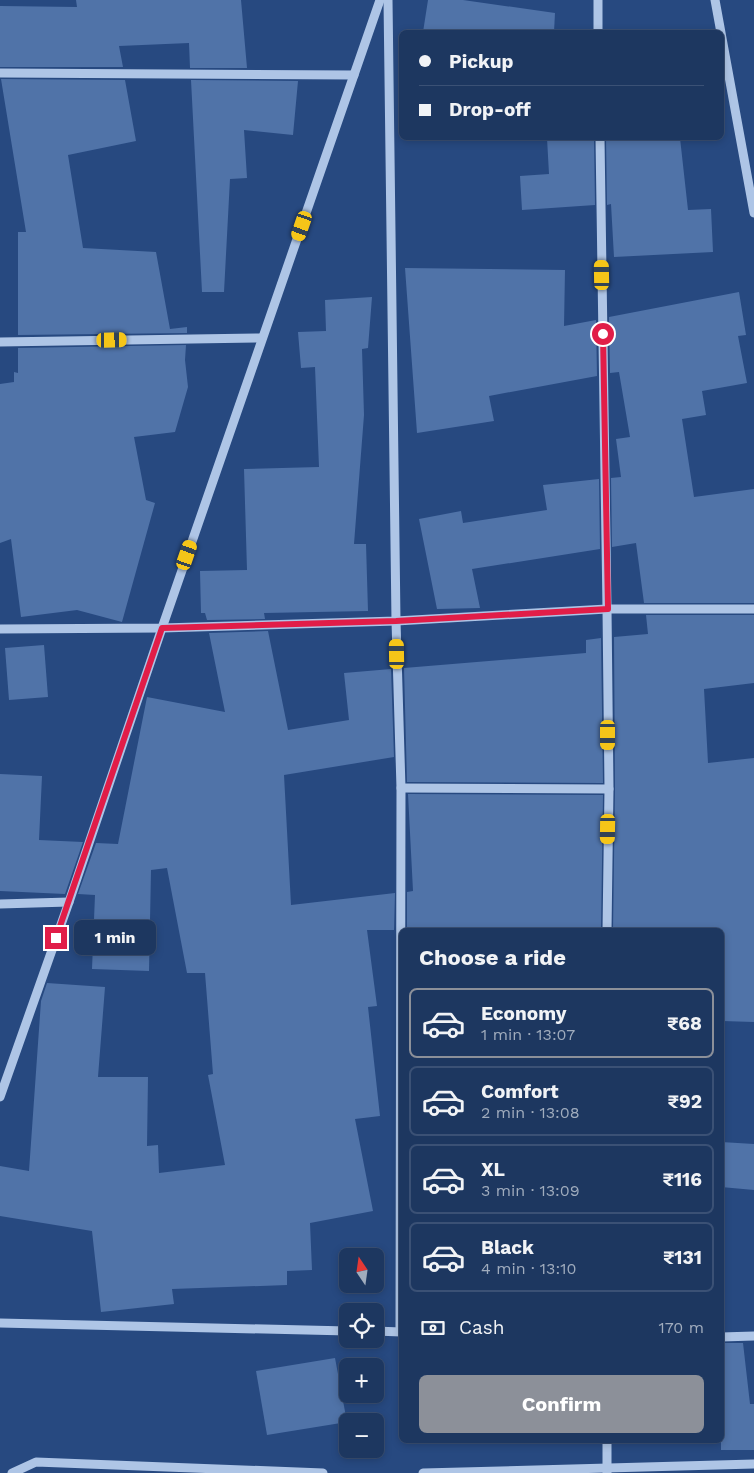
<!DOCTYPE html>
<meta charset="utf-8">
<style>
body{margin:0;font-family:"Work Sans",sans-serif;background:#2a4269;color:#f1f3f6;height:100vh;display:flex;flex-direction:column;font-size:19px;white-space:nowrap}
*{box-sizing:border-box;margin:0}
p{font-size:16px;color:#a0acbd}
.icon{flex:none;width:28px;height:28px;fill:none;stroke:currentColor;stroke-width:2;stroke-linecap:round;stroke-linejoin:round}
.map{position:relative;flex:1;overflow:hidden}
.details{position:absolute;left:399px;top:928px;width:325px;height:515px;display:flex;flex-direction:column;background:#1d3760;border-radius:8px;box-shadow:0 2px 8px #0003,0 0 0 1px #3b5175}
.details>*{flex:none}
.hud{position:absolute;left:399px;top:30px;width:325px;height:110px;border-radius:8px;box-shadow:0 2px 8px #0003,0 0 0 1px #3b5175;display:grid;align-content:center;height:110px;padding:0 20px;background:#1d3760}
.needle{width:32px;rotate:347deg}
.fabs{position:absolute;left:339px;top:1248px;display:grid;gap:10px}
.fabs a{display:grid;place-items:center;width:45px;height:45px;border-radius:8px;background:#1d3760;box-shadow:0 2px 8px #0003,0 0 0 1px #3b5175;font-size:25px}
.end{position:absolute;width:22px;height:22px;margin:-11px;border:6px solid #e11d48;background:#fff;box-shadow:0 0 0 2px #fff}
.from{border-radius:50%}
.bubble{position:absolute;height:35px;border-radius:8px;background:#1d3760;box-shadow:0 2px 8px #0003,0 0 0 1px #3b5175;font-size:16px;font-weight:700;line-height:35px;text-align:center}
.car{position:absolute;width:15px;height:30px;margin:-15px -8px;border-radius:6px;box-shadow:0 0 4px 1px #0007;background:linear-gradient(#f5c518 24%,#345 0 40%,#f5c518 0 76%,#345 0 86%,#f5c518 0)}
.hud b{display:flex;align-items:center;gap:18px;height:48px;font-size:19px}
.hud b+b{border-top:1px solid #3b5175}
.hud i{width:12px;height:12px;background:#f1f3f6}
ul{padding:0;list-style:none}
li{display:flex;align-items:center;gap:15px;height:70px;margin:0 10px 8px;padding:0 10px;border:2px solid #3b5175;border-radius:8px}
li div{flex:1}
li b{display:block;font-size:19px}
li em{font-style:normal;font-weight:700}
li.current{border-color:#8c9099}
li>.icon{width:45px;height:45px;stroke-width:1.5}
h2{padding:0 20px;font-size:22px;line-height:60px}
.pay{display:flex;align-items:center;gap:12px;height:55px;padding:0 20px;font-size:19px}
.pay p{margin-inline-start:auto}
.primary-button{display:flex;gap:10px;margin-top:auto;padding:10px 20px}
.primary-button a{flex:1;height:58px;border-radius:8px;background:#8c9099;color:#fff;font-size:20px;font-weight:700;line-height:58px;text-align:center}
.map>svg:first-child{display:block}
.building{fill:#5073a8}
.lines{fill:none;stroke-linecap:round;stroke-linejoin:round}
.minor{stroke:#aec5e6;stroke-width:9}
.route{stroke:#e11d48;stroke-width:6}
</style>
<div class="map">
<svg width="754" height="1473" viewBox="0 0 754 1473">
<rect width="100%" height="100%" fill="#274980"/>
<g class="building">
<path d="M 76,0 L 241,0 L 247,68 L 190,68 L 189,43 L 119,46 L 123,67 L 0,67 L 0,6 L 77,7 Z"/>
<path d="M 428,0 L 463,0 L 555,13 L 554,32 L 423,32 Z"/>
<path d="M 1,79 L 125,80 L 136,141 L 68,155 L 83,248 L 156,252 L 170,329 L 187,327 L 187,333 L 18,335 L 18,232 L 26,232 Z"/>
<path d="M 191,80 L 298,81 L 293,135 L 244,130 L 247,178 L 230,179 L 224,292 L 202,292 Z"/>
<path d="M 547,138 L 594,138 L 595,205 L 522,210 L 520,176 L 549,174 Z"/>
<path d="M 606,138 L 680,138 L 688,210 L 711,209 L 713,252 L 614,257 L 611,204 L 607,205 Z"/>
<path d="M 405,268 L 565,270 L 564,326 L 596,320 L 597,376 L 489,396 L 494,421 L 417,433 Z"/>
<path d="M 739,292 L 746,335 L 738,336 L 747,383 L 702,391 L 706,415 L 682,419 L 694,497 L 754,489 L 754,603 L 644,603 L 636,543 L 612,547 L 611,478 L 621,477 L 616,439 L 630,437 L 619,372 L 610,373 L 609,317 Z"/>
<path d="M 372,297 L 368,348 L 362,349 L 364,415 L 354,544 L 366,544 L 368,611 L 264,613 L 265,619 L 207,620 L 205,613 L 201,613 L 200,571 L 247,570 L 244,469 L 319,467 L 315,367 L 301,368 L 298,332 L 326,331 L 325,300 Z"/>
<path d="M 186,345 L 185,360 L 188,387 L 175,432 L 134,437 L 146,500 L 155,503 L 122,622 L 77,610 L 21,617 L 11,539 L 0,543 L 0,384 L 14,382 L 14,372 L 18,373 L 18,348 Z"/>
<path d="M 599,479 L 600,549 L 472,569 L 480,608 L 437,609 L 419,519 L 461,511 L 463,523 L 547,510 L 543,485 Z"/>
<path d="M 646,615 L 754,615 L 754,683 L 704,689 L 708,763 L 754,758 L 754,1022 L 722,1021 L 725,968 L 721,968 L 721,930 L 613,930 L 615,789 L 614,637 L 648,634 Z"/>
<path d="M 268,631 L 288,730 L 349,720 L 344,673 L 391,669 L 394,757 L 284,775 L 291,905 L 395,893 L 394,930 L 367,930 L 377,1006 L 368,1007 L 380,1116 L 355,1119 L 373,1211 L 310,1223 L 312,1270 L 287,1271 L 287,1285 L 172,1289 L 174,1304 L 101,1312 L 92,1231 L 0,1216 L 0,1166 L 29,1171 L 41,1001 L 47,983 L 105,987 L 98,1077 L 148,1077 L 147,1146 L 158,1145 L 159,1173 L 225,1165 L 208,1075 L 213,1074 L 205,973 L 187,973 L 167,868 L 151,870 L 149,971 L 92,969 L 95,895 L 78,894 L 96,843 L 118,844 L 147,697 L 225,712 L 209,633 Z"/>
<path d="M 601,638 L 603,783 L 407,782 L 404,668 L 586,653 L 586,640 Z"/>
<path d="M 44,645 L 48,697 L 9,700 L 5,648 Z"/>
<path d="M 0,774 L 42,776 L 39,840 L 83,842 L 65,894 L 0,891 Z"/>
<path d="M 408,794 L 603,795 L 601,930 L 407,930 L 407,892 L 413,891 Z"/>
<path d="M 721,1142 L 754,1144 L 754,1190 L 721,1187 Z"/>
<path d="M 721,1343 L 743,1343 L 750,1404 L 754,1404 L 754,1450 L 721,1450 Z"/>
<path d="M 335,1358 L 347,1422 L 267,1435 L 256,1371 Z"/>
</g>
<g class="lines">
<g class="minor">
<path d="M 388,0 L 396,621 L 401,788 L 400,1332"/>
<path d="M 598,0 L 598,32"/>
<path d="M 715,0 L 754,213"/>
<path d="M 0,73 L 354,75"/>
<path d="M 600,138 L 607,609 L 609,789 L 607,930"/>
<path d="M 0,342 L 262,338"/>
<path d="M 0,629 L 162,628 L 396,621 L 607,609 L 754,609"/>
<path d="M 401,788 L 609,789"/>
<path d="M 0,904 L 69,902"/>
<path d="M 0,1097 L 69,902 L 162,628 L 380,0"/>
<path d="M 0,1323 L 348,1331"/>
<path d="M 375,1331 L 401,1332"/>
<path d="M 721,1337 L 754,1336"/>
<path d="M 12,1473 L 36,1462 L 323,1473"/>
<path d="M 423,1473 L 754,1464"/>
<path d="M 607,1473 L 607,1440"/>
</g>
</g>
<g class="lines">
<path class="route" d="M 56,938 L 162,628 L 396,621 L 608,609 L 603,334"/>
</g>
</svg>
<div class="fabs">
<a><svg class="needle" viewBox="-14 -14 28 28"><path d="M0-13l5 13h-10z" fill="#e53935"/><path d="M0 13l5-13h-10z" fill="#a0acbd"/></svg></a>
<a><svg class="icon" aria-label="locate" viewBox="0 0 24 24"><circle cx="12" cy="12" r="6"/><path d="M12 2v4M12 18v4M2 12h4M18 12h4"/></svg></a>
<a>+</a>
<a>−</a>
</div>
<i class="end from" style="left:603px;top:334px"></i>
<i class="end" style="left:56px;top:938px"></i>
<div class="bubble" style="left:74px;top:920px;width:82px">1 min</div>
<i class="car" style="left:302px;top:226px;rotate:199deg"></i>
<i class="car" style="left:602px;top:275px;rotate:359deg"></i>
<i class="car" style="left:112px;top:340px;rotate:89deg"></i>
<i class="car" style="left:187px;top:555px;rotate:19deg"></i>
<i class="car" style="left:397px;top:654px;rotate:359deg"></i>
<i class="car" style="left:608px;top:735px;rotate:180deg"></i>
<i class="car" style="left:608px;top:829px;rotate:181deg"></i>
<div class="hud">
<b><i class="from"></i>Pickup</b>
<b><i></i>Drop-off</b>
</div>
<section class="details">
<h2>Choose a ride</h2>
<ul>
<li class="current"><svg class="icon" aria-label="car" viewBox="0 0 24 24"><path d="M5 17H2v-5l4-1 3-4h7l3 4 3 1v5h-3M9 17h6M6 11h13"/><circle cx="7" cy="17" r="2"/><circle cx="17" cy="17" r="2"/></svg><div><b>Economy</b><p>1 min · 13:07</p></div><em>₹68</em></li>
<li><svg class="icon" aria-label="car" viewBox="0 0 24 24"><path d="M5 17H2v-5l4-1 3-4h7l3 4 3 1v5h-3M9 17h6M6 11h13"/><circle cx="7" cy="17" r="2"/><circle cx="17" cy="17" r="2"/></svg><div><b>Comfort</b><p>2 min · 13:08</p></div><em>₹92</em></li>
<li><svg class="icon" aria-label="car" viewBox="0 0 24 24"><path d="M5 17H2v-5l4-1 3-4h7l3 4 3 1v5h-3M9 17h6M6 11h13"/><circle cx="7" cy="17" r="2"/><circle cx="17" cy="17" r="2"/></svg><div><b>XL</b><p>3 min · 13:09</p></div><em>₹116</em></li>
<li><svg class="icon" aria-label="car" viewBox="0 0 24 24"><path d="M5 17H2v-5l4-1 3-4h7l3 4 3 1v5h-3M9 17h6M6 11h13"/><circle cx="7" cy="17" r="2"/><circle cx="17" cy="17" r="2"/></svg><div><b>Black</b><p>4 min · 13:10</p></div><em>₹131</em></li>
</ul>
<div class="pay"><svg class="icon" aria-label="cash" viewBox="0 0 24 24"><path d="M3 7h18v10H3z"/><circle cx="12" cy="12" r="2"/></svg>Cash<p>170 m</p></div>
<div class="primary-button"><a>Confirm</a></div>
</section>
</div>
